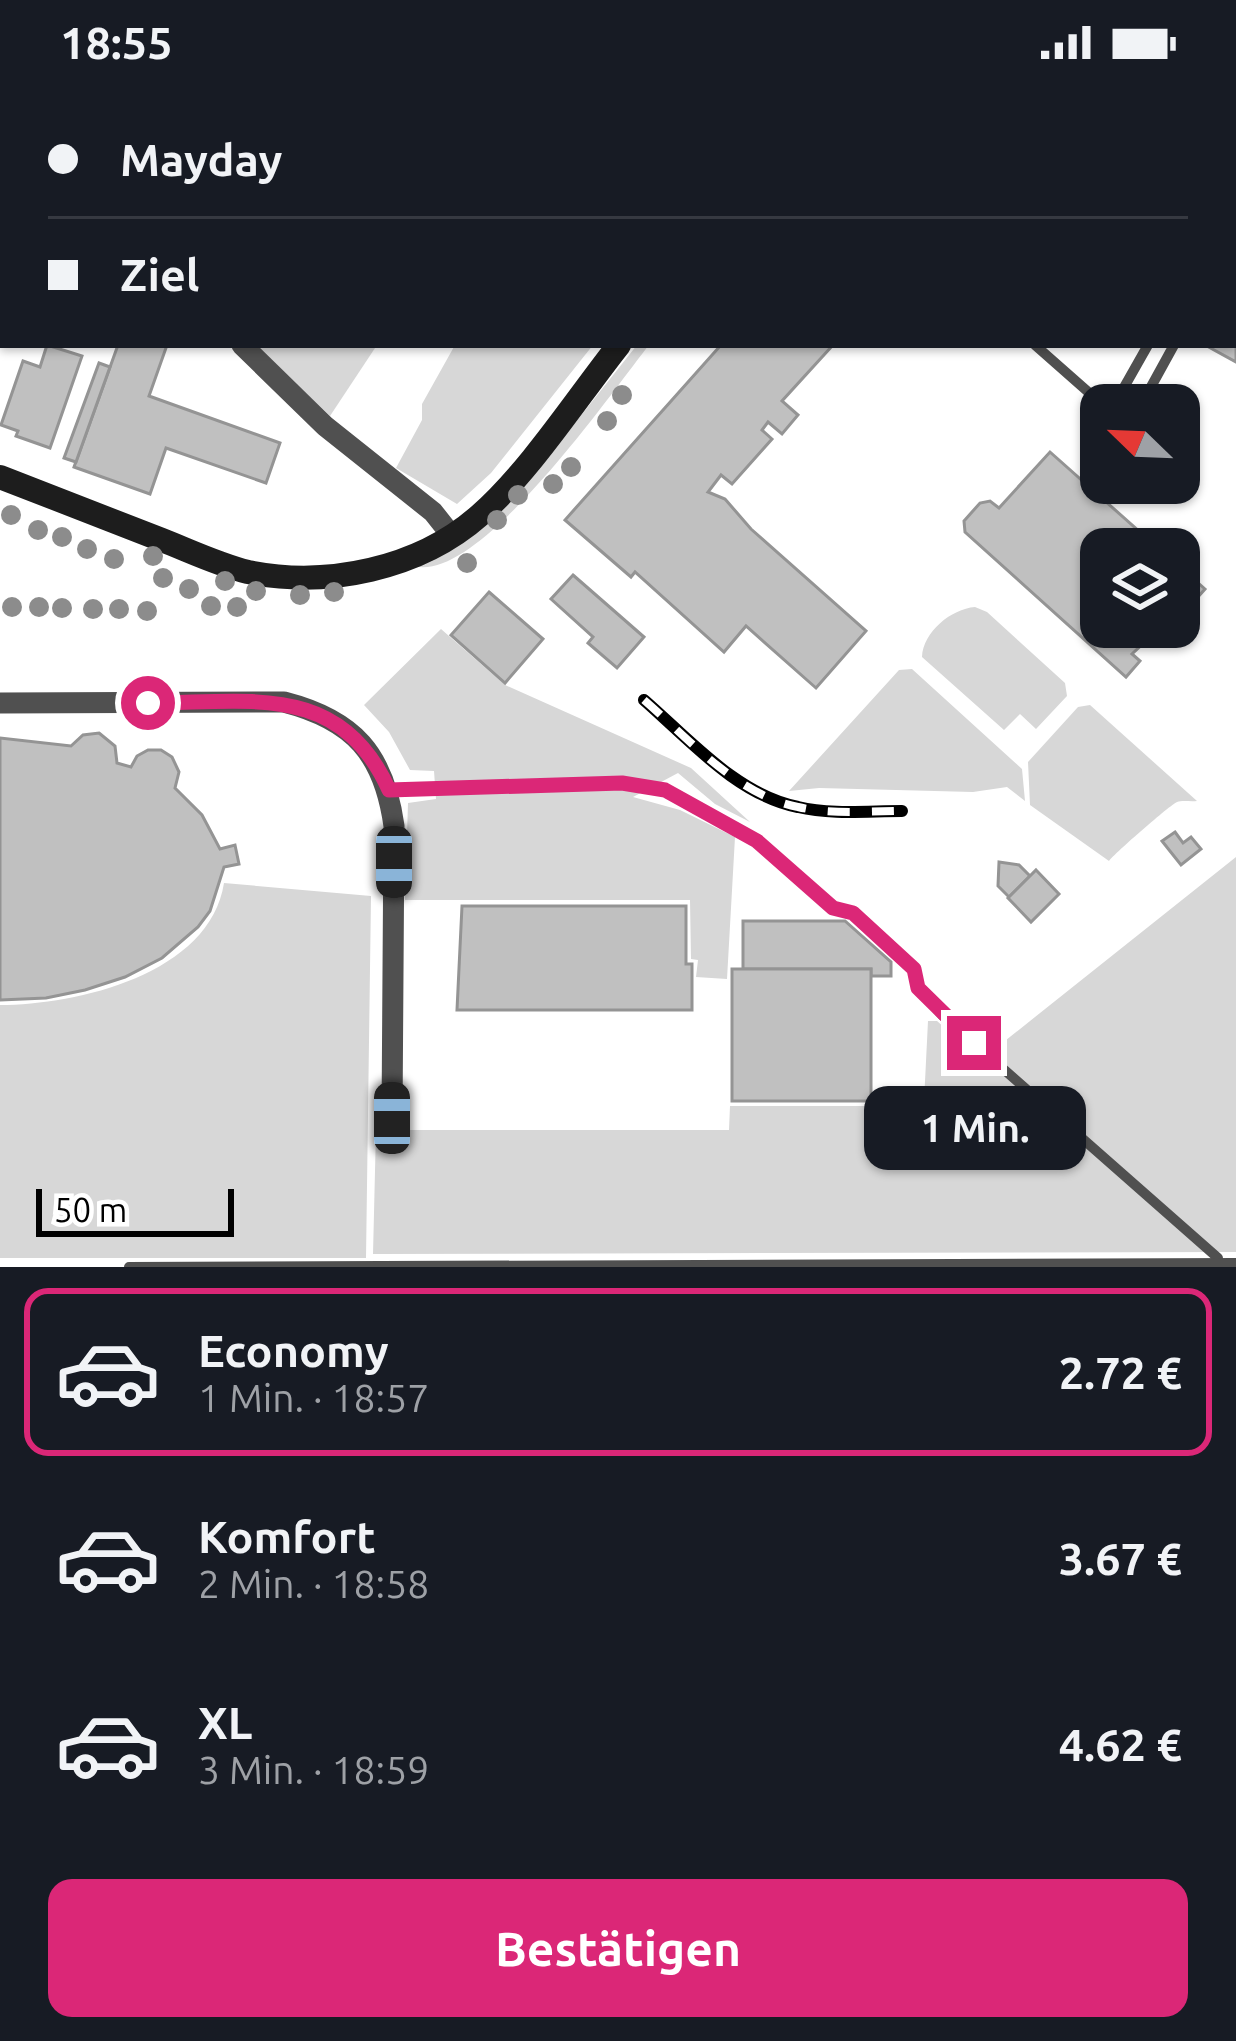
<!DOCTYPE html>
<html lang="de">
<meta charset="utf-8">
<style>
body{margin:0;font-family:Ubuntu,sans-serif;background:#242831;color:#f1f3f6;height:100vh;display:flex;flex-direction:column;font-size:45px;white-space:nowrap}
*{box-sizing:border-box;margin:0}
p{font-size:39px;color:#9ea1a6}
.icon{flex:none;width:66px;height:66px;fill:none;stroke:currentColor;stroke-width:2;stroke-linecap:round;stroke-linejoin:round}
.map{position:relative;height:1183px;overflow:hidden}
.side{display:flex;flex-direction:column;background:#171b24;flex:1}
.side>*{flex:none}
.guide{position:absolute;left:0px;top:0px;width:1236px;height:264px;box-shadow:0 3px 9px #0004;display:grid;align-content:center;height:264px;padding:0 48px;background:#171b24}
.needle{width:78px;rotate:293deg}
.controls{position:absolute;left:1080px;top:300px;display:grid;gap:24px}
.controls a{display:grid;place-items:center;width:120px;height:120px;border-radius:24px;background:#171b24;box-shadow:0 3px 9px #0004;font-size:60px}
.scale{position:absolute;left:36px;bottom:30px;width:198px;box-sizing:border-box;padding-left:12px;border:6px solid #000;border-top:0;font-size:33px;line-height:42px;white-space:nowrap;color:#000;-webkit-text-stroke:9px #fff;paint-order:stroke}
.end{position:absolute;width:54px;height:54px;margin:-27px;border:15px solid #db2777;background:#fff;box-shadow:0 0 0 6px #fff}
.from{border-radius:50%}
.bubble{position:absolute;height:84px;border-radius:24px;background:#171b24;box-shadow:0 3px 9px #0004;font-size:39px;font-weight:700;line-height:84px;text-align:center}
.car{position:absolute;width:36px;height:72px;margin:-36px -18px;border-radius:15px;box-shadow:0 0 9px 3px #0007;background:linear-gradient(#222 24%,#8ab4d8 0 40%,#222 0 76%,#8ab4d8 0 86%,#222 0)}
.guide b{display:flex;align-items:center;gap:42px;height:114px;font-size:45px}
.guide b+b{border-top:3px solid #363941}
.guide i{width:30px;height:30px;background:#f1f3f6}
ul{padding:21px 0 0;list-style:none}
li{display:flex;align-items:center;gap:36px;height:168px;margin:0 24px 18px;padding:0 24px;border:6px solid transparent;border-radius:24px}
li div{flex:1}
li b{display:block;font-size:45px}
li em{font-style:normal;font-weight:700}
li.active{border-color:#db2777}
li>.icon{width:108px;height:108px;stroke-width:1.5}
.action{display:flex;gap:24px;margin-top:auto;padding:24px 48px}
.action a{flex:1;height:138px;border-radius:24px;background:#db2777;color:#fff;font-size:48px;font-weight:700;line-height:138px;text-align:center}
.status{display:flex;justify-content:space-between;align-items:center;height:84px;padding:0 60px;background:#171b24;direction:ltr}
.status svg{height:33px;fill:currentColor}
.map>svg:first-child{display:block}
.green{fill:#d7d7d7}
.building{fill:#c0c0c0;stroke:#949494;stroke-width:3}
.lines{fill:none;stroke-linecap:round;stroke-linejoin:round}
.lane{stroke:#505050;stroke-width:10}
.street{stroke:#505050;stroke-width:21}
.secondary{stroke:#1d1d1d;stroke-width:24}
.rail-casing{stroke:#000;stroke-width:12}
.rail{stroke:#fff;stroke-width:8;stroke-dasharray:22;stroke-linecap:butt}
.tree{fill:#8c8c8c}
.route{stroke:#db2777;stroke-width:15}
</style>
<div class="status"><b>18:55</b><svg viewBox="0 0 49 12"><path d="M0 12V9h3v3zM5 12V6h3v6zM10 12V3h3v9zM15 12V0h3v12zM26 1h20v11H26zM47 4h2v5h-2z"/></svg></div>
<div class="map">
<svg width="1236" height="1183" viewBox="0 0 1236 1183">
<rect width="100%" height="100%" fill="#fff"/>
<g class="green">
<path d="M 57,0 L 655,0 L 660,3 L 59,3 Z"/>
<path d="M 256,261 L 377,261 L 330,332 Z"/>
<path d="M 455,261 L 593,261 L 491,389 L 457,420 L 396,384 L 422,336 L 422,320 Z"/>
<path d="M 637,261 L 649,261 C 611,309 479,500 414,482 L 540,383 Z"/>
<path d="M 975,523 L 987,528 L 1065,599 L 1067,612 L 1036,645 L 1020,630 L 1004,646 L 922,573 C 923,548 951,525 975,523 Z"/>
<path d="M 441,545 L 505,601 L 691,684 L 750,738 L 715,720 L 678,689 L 633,713 L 680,726 L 735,753 L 727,895 L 696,893 L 698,876 L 691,875 L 690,816 L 405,816 L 408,719 L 436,715 L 434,687 L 410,686 L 389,648 L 364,621 Z"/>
<path d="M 912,585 L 1022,685 L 1025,717 L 1007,703 L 973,708 L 819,704 L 789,707 L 899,586 Z"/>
<path d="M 1090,621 L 1197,717 C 1190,718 1183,716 1177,718 C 1170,721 1115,769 1109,777 L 1030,721 L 1028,678 L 1078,623 Z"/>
<path d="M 1236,773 L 1236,1168 L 373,1170 L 376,1046 L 729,1046 L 730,1022 L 879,1022 L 879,1078 L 921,1078 L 928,937 L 937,937 L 981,976 Z"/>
<path d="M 224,799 L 371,812 L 366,1174 L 0,1174 L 0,921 C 77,921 210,890 224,799 Z"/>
</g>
<g class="building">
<path d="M 1236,180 L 1236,278 L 1205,261 L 1233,261 Z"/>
<path d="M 47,261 L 82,272 L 50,364 L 16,352 L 18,347 L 1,341 L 23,277 L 40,283 Z"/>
<path d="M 118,261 L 167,261 L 149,312 L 280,359 L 266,399 L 166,364 L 150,410 L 74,383 Z"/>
<path d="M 721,261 L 833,261 L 782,317 L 798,331 L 782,350 L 768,338 L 762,346 L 772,355 L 732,400 L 721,391 L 708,408 L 725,415 L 751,445 L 866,547 L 816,604 L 746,542 L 724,568 L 635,488 L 631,493 L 565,436 Z"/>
<path d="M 99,279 L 110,283 L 76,378 L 64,374 Z"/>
<path d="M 1050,368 L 1159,465 L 1101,465 L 1101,543 L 1170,543 L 1153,562 L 1146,557 L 1132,570 L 1140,577 L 1126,593 L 965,448 L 964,437 L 980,419 L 990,417 L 999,424 Z"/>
<path d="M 1179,482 L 1205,505 L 1179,534 Z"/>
<path d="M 573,491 L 644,553 L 617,584 L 588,559 L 593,553 L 551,515 Z"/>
<path d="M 489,508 L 543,555 L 505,599 L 451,551 Z"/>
<path d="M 99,649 L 115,662 L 117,679 L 131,683 L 137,672 L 148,666 L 161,666 L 172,673 L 179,688 L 175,704 L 202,731 L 220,765 L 235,761 L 239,780 L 224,783 L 210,827 L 198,843 L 162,874 L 125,893 L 85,906 L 46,914 L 0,916 L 0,654 L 71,662 L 83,651 Z"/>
<path d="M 1175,748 L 1183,759 L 1191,753 L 1201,765 L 1181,781 L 1162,757 Z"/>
<path d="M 999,778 L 1019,781 L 1030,792 L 1009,813 L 998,802 Z"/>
<path d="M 1036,786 L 1059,810 L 1031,838 L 1008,814 Z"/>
<path d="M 462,822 L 686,822 L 686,880 L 692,880 L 692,926 L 457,926 Z"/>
<path d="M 743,837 L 845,837 L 891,878 L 891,892 L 871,892 L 871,885 L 743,885 Z"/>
<rect x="732" y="885" width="139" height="132"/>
</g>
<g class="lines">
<g class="lane">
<path d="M 887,3 L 888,0"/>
<path d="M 1233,151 L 1236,146"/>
<path d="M 1035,261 L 1103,321"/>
<path d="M 1114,321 L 1148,261"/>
<path d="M 1141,321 L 1174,261"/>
<path d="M 389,706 L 622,699 L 665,707 L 757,756 L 833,825 L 853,829 L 914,885 L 918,904 L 942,931 L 1218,1174 L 1218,1179"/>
<path d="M 129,1183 L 1236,1179"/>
</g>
<g class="street">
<path d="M 46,0 L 49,3"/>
<path d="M 242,261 L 325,342 L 433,428 L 452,452"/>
<path d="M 0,619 L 284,618 C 354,636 384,670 394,742 L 392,1034"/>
</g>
<g class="secondary">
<path d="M 798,3 L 799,0"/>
<path d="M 0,393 C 54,414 108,435 162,456 C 190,467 219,481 248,488 C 327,504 419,485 480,431 C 530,387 577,314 619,261"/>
</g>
<defs>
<path id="rail" d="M 644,616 C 689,655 737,711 798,723 C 831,731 868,727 902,727"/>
</defs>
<use href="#rail" class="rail-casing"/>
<use href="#rail" class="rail"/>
</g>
<g class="tree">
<circle cx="622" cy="311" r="10"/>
<circle cx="607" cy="337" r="10"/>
<circle cx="571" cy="383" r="10"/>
<circle cx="553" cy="400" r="10"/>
<circle cx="518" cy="411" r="10"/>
<circle cx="11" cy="431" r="10"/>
<circle cx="497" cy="436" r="10"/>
<circle cx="38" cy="446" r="10"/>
<circle cx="62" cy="453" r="10"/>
<circle cx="87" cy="465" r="10"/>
<circle cx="153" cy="472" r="10"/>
<circle cx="114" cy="475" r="10"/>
<circle cx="467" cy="479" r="10"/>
<circle cx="163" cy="494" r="10"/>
<circle cx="225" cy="497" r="10"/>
<circle cx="189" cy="505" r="10"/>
<circle cx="256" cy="507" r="10"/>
<circle cx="334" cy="508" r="10"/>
<circle cx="300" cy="511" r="10"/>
<circle cx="211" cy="522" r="10"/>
<circle cx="12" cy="523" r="10"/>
<circle cx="39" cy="523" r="10"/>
<circle cx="237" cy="523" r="10"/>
<circle cx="62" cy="524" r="10"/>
<circle cx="93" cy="525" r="10"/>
<circle cx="119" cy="525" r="10"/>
<circle cx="147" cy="527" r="10"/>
</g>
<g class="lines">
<path class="route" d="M 148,619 C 249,619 340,597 389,706 L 622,699 L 665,706 L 757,757 L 833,824 L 853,829 L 914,885 L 918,904 L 974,959"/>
</g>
</svg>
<div class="controls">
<a><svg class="needle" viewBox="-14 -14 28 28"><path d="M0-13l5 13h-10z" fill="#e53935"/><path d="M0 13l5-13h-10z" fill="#9ea1a6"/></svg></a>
<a><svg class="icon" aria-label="layers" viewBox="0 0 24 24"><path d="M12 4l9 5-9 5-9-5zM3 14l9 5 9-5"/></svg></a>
</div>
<div class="scale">50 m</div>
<i class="end from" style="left:148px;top:619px"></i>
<i class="end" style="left:974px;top:959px"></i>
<div class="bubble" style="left:864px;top:1002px;width:222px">1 Min.</div>
<i class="car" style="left:394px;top:778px;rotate:180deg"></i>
<i class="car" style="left:392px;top:1034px;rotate:0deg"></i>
<div class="guide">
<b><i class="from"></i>Mayday</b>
<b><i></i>Ziel</b>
</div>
</div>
<section class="side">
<ul>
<li class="active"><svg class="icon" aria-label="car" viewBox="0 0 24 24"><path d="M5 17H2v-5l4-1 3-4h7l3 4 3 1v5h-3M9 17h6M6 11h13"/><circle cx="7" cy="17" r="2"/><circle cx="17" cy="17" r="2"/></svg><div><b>Economy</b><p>1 Min. · 18:57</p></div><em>2.72 €</em></li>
<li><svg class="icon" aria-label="car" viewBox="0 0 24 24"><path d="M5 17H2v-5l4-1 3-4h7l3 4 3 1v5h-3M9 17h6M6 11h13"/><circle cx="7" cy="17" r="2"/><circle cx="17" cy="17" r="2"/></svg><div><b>Komfort</b><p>2 Min. · 18:58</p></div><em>3.67 €</em></li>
<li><svg class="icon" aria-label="car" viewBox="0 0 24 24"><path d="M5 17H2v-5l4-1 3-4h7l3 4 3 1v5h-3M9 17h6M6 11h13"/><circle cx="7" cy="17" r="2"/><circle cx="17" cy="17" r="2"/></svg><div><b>XL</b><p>3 Min. · 18:59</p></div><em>4.62 €</em></li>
</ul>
<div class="action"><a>Bestätigen</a></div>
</section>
